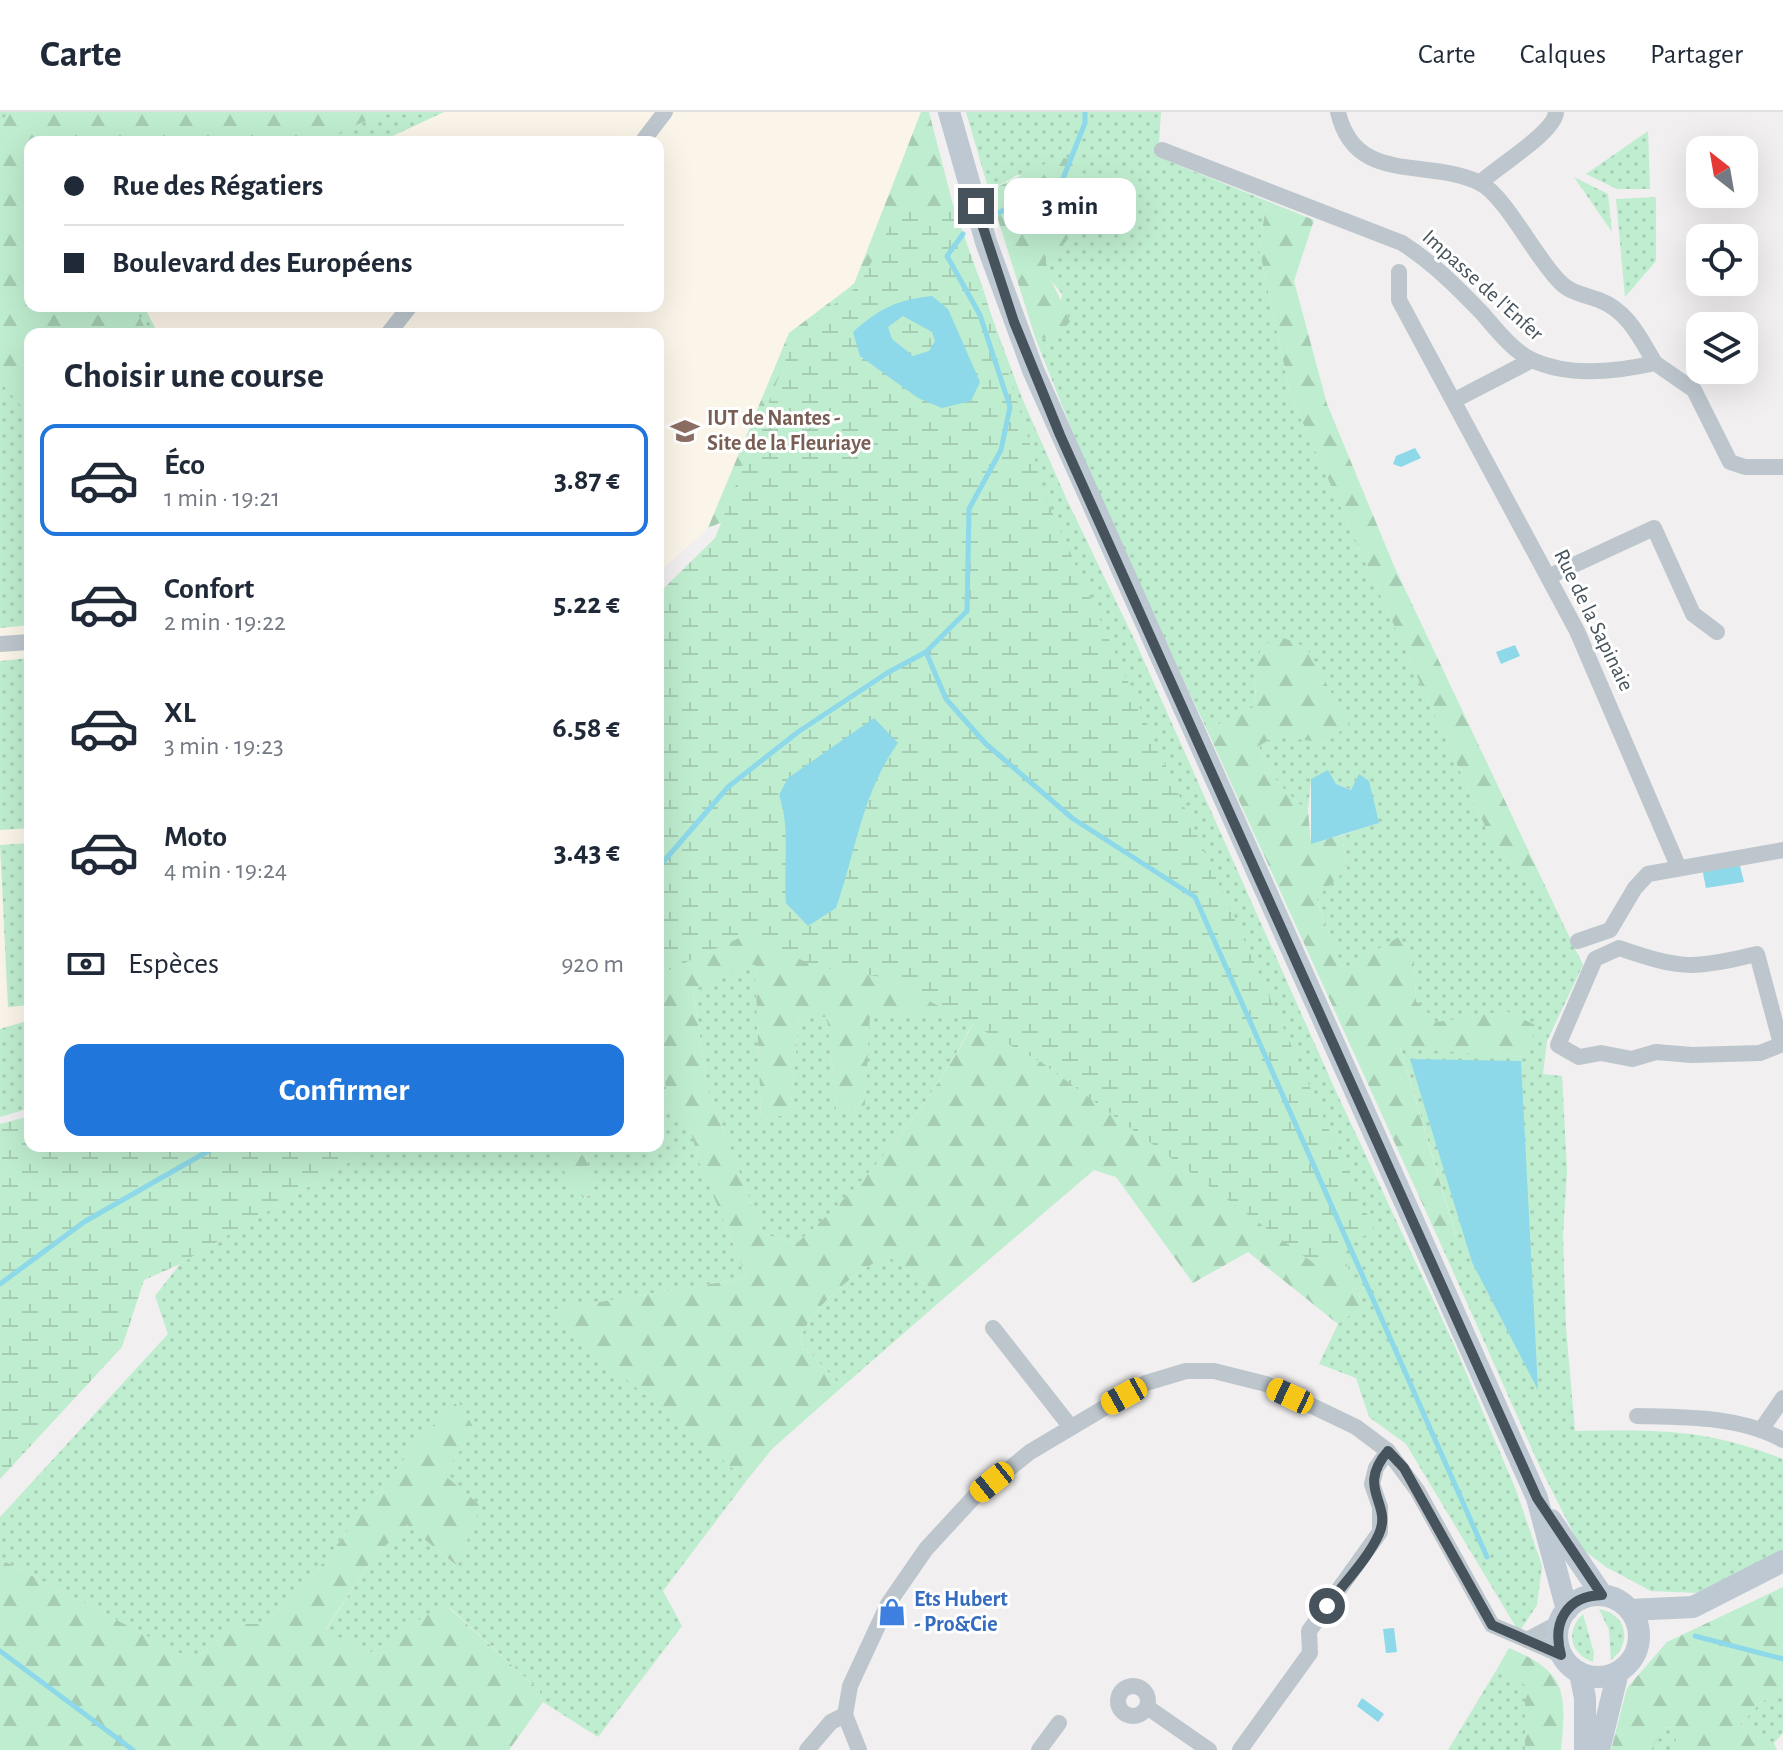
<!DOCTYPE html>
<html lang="fr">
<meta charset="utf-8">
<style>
body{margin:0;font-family:"Alegreya Sans",sans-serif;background:#f6f6f7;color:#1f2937;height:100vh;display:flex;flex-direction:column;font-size:30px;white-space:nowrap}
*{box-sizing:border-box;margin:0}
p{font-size:26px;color:#747a83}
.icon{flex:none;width:44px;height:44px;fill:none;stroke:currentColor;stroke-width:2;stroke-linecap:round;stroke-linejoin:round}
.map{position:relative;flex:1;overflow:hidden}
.panel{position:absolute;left:24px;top:216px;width:640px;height:824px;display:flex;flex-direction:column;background:#fff;border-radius:16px;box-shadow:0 8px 32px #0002}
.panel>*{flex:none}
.guide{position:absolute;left:24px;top:24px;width:640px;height:176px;border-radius:16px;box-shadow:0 8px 32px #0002;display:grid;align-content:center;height:176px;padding:0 40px;background:#fff}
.needle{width:52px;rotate:329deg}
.controls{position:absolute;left:1686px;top:24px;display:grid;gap:16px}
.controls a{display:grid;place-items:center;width:72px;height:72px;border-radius:16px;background:#fff;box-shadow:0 8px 32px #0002;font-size:40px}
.end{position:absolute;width:36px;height:36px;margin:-18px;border:10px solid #47535c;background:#fff;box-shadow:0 0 0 4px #fff}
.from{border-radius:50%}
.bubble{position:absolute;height:56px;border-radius:16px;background:#fff;box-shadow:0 8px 32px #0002;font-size:26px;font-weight:700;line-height:56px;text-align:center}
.car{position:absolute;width:24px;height:48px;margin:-24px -12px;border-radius:10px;box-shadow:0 0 6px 2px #0007;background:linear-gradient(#f5c518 24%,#345 0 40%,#f5c518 0 76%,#345 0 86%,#f5c518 0)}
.guide b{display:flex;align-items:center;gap:28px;height:76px;font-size:30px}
.guide b+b{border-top:2px solid #e0e1e3}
.guide i{width:20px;height:20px;background:#1f2937}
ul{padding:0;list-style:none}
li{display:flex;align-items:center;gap:24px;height:112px;margin:0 16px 12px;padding:0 24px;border:4px solid transparent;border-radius:16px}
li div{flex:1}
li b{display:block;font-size:30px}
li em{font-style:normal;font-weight:700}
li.on{border-color:#2076da}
li>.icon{width:72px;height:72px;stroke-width:1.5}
h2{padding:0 40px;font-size:36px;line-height:96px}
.pay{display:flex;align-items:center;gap:20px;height:88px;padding:0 40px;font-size:30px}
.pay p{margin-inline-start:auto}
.action{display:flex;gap:16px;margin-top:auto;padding:16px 40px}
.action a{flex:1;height:92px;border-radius:16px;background:#2076da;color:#fff;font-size:32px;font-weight:700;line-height:92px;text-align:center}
header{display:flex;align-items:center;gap:48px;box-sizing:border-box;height:112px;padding:0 40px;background:#fff;border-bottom:2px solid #e0e1e3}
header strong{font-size:38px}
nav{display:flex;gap:44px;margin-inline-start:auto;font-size:28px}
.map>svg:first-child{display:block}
.commercial{fill:#fbf5e9;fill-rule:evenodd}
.green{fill:url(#green-dots)}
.forest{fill:url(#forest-firs);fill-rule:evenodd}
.wetland{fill:url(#wetland-marsh)}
.water{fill:#8dd8e9;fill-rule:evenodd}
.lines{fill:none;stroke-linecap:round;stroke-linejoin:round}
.stream{stroke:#8dd8e9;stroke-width:5}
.minor{stroke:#bdc6cd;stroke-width:16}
.secondary{stroke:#bdc8d2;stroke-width:22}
.route{stroke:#47535c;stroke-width:10}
.labels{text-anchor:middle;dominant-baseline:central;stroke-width:6;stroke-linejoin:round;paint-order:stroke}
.street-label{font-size:22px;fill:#47535c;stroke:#fff}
.education-label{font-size:22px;font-weight:bold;fill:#785e54;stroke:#fff;text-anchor:start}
.shop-label{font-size:22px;font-weight:bold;fill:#366cbe;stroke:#fff;text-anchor:start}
</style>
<header>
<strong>Carte</strong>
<nav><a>Carte</a><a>Calques</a><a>Partager</a></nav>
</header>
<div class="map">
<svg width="1783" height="1638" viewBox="0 0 1783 1638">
<defs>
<pattern id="green-dots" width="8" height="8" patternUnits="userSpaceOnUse" patternTransform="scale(2)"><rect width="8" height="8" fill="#bfedcf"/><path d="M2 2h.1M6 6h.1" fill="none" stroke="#a6cdb4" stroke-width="1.8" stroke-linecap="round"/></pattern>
<pattern id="forest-firs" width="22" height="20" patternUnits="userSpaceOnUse" patternTransform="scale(2)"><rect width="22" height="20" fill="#bfedcf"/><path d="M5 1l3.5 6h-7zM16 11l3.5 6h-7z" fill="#a6cdb4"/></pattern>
<pattern id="wetland-marsh" width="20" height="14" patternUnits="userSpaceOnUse" patternTransform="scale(2)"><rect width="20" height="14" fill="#bfedcf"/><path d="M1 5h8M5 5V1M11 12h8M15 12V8" fill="none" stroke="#a6cdb4"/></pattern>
</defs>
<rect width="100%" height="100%" fill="#f1efef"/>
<path class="commercial" d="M 0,0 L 921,0 L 854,172 L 789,221 L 708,416 L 658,461 L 658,222 L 30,222 L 30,908 L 0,917 ZM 30,30 L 658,30 L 658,194 L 30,194 Z"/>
<g class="green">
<path d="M 0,0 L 444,0 L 380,30 L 30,30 L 30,194 L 144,194 L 158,222 L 30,222 L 30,513 L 0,516 Z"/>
<path d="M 966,0 L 1161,0 L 1158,45 L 1267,89 L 1259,136 L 1291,285 L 1488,721 L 1518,761 L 1556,797 L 1583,853 L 1547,929 L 1543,962 L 1562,964 L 1567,1058 L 1563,1123 L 1566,1216 L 1575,1319 C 1659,1318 1703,1316 1783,1347 L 1783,1439 L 1697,1481 L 1651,1479 L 1606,1455 L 1581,1436 L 1539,1353 L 1443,1137 L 1456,1123 L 1400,935 L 1524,945 L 1506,899 L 1437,911 L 1416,889 L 1414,848 L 1360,849 L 1342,859 L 1316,785 L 1347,757 L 1342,723 L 1378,711 L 1352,678 L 1336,672 L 1327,659 L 1311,667 L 1308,699 C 1286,681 1267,662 1259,634 L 1275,623 L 1326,631 L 1348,611 L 1255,563 L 1256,594 L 1207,618 L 1100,388 L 1036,228 L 1057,223 L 1062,182 L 1046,162 L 1046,144 L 1058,140 L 1068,99 L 1084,68 L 1017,63 L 989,79 Z"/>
<path d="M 1648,19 L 1650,77 L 1617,77 L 1586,62 Z"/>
<path d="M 1574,65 L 1608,82 L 1612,120 Z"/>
<path d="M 1656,85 L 1656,149 L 1625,185 L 1616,87 Z"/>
<path d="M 987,192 L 1022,286 L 1067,388 L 1136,531 L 1334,975 L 1456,1237 L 1516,1378 L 1542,1454 L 1537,1493 L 1519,1520 L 1406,1332 L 1369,1305 L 1356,1266 L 1319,1252 L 1338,1212 L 1363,1193 L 1037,402 L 1009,265 Z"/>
<path d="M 30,546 L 30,716 L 0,718 L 0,549 Z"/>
<path d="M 30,731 L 30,893 L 8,895 L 0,733 Z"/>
<path d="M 755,851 L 761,1007 L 790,1002 L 799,905 L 827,904 L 837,1002 L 865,993 L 869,903 L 978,901 C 935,987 870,1069 797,1131 L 763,1122 L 707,975 L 693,877 Z"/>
<path d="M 30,908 L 30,996 L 0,1005 L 0,917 Z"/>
<path d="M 668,997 L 689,1012 L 699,1049 L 747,1166 L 545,1199 L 747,1368 L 663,1479 L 682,1514 L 598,1625 L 543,1590 L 539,1578 L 450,1496 L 427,1503 L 370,1541 L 325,1519 L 373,1446 L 408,1412 L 456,1454 L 443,1362 L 475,1318 L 424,1322 L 296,1485 L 260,1512 L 239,1512 L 193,1548 L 0,1447 L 0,1405 L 168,1222 L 155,1184 L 180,1152 L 376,1034 L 546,1034 L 584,1086 L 595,1080 L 583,1034 L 658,1034 L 658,999 Z"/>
<path d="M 887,1143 L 943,1187 L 842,1275 L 799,1229 C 814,1191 853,1163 887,1143 Z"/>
<path d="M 1599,1497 C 1627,1502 1633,1531 1611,1548 L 1609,1518 Z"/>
<path d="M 1583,1502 L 1594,1541 L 1593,1550 C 1570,1542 1565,1519 1583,1502 Z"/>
<path d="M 1497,1557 L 1525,1572 L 1525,1638 L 1448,1638 Z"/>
<path d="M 1783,1580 L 1783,1621 L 1774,1631 L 1777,1638 L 1740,1613 L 1761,1590 Z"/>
<path d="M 1663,1615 L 1674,1616 L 1678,1638 L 1651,1638 Z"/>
</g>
<g class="forest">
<path d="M 8,0 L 385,0 L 319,30 L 30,30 L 30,194 L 134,194 L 148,222 L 30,222 L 30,304 L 0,270 L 0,12 Z"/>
<path d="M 921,0 L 929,0 L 953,93 L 985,183 L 1047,389 L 1363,1194 L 1338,1212 L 1248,1140 L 1193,1171 L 1116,1065 L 1094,1058 L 943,1187 L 887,1143 C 853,1163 814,1191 799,1229 L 842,1275 L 772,1337 L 747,1368 L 544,1199 L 747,1166 L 699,1049 L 689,1013 L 668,997 L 658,999 L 658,685 L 734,405 L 708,416 L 789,221 L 854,172 ZM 755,852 L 761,1008 L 790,1002 L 799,905 L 827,905 L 837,1003 L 865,993 L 870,903 L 978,902 C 935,988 869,1069 797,1131 L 763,1122 L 707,975 L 693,878 Z"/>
<path d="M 1059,45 L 1080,49 L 1084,68 L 1068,99 L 1073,120 L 1058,140 L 1046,145 C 1045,166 1063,186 1070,210 L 1057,223 L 1036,228 L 989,79 Z"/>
<path d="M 1267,89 L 1314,108 L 1294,169 L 1327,292 L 1394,454 L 1556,797 L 1518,761 L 1488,721 L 1291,285 L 1259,136 Z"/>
<path d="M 1281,525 L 1306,535 L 1349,612 L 1326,631 L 1275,624 L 1259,634 C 1267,662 1286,681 1308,699 L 1311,731 L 1342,723 L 1347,757 L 1316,786 L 1342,858 L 1399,825 L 1414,848 L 1416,889 L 1437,910 L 1506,899 L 1537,914 L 1525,945 L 1400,936 L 1456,1124 L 1443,1137 L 1207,618 L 1256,594 L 1255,563 L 1261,534 Z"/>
<path d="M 546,1034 L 583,1034 L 595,1080 L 583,1086 Z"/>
<path d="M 458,1289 L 475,1318 L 443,1362 L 481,1394 L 457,1454 L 407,1413 L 373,1446 L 325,1518 L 370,1541 L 427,1503 L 449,1496 L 539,1578 L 543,1590 L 509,1638 L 0,1638 L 0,1447 L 193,1548 L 239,1512 L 260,1512 L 296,1485 L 424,1322 Z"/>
<path d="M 1783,1475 L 1783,1580 L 1761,1590 L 1740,1613 L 1777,1638 L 1678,1638 L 1674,1616 L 1664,1615 L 1651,1638 L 1611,1638 L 1627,1576 L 1667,1530 Z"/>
<path d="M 1509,1536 C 1566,1560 1567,1579 1561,1638 L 1525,1638 L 1525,1573 L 1497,1557 Z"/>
</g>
<g class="wetland">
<path d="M 953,93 L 985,183 L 1047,389 L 1374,1118 L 1316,1153 L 1041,950 L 887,866 L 814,854 L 748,822 L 658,863 L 658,482 L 715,426 L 795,224 L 860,172 L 897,101 Z"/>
<path d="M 658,872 L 666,980 L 658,982 Z"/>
<path d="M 30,1004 L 30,1034 L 376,1034 L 180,1152 L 144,1168 L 122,1235 L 0,1367 L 0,1012 Z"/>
</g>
<g class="water">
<path d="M 932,184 L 948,197 L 980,270 L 971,289 L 942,296 L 918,286 L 860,244 L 853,220 C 879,197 896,188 932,184 ZM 903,204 L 932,220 L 935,229 L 929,239 L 913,244 L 892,227 L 888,215 Z"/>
<path d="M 1415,336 L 1421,346 L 1401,355 L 1393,352 L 1396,344 Z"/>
<path d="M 1515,533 L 1520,544 L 1501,552 L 1496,540 Z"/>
<path d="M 874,606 L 898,631 C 862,681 856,739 836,796 L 808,814 L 786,791 C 783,756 791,717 779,683 L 788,666 Z"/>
<path d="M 1328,658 L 1336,672 L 1351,678 L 1359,662 L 1369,669 L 1379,711 L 1311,732 L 1311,667 Z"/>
<path d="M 1740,754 L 1744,770 L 1706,776 L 1702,756 Z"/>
<path d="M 1410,947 L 1521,949 L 1538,1278 L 1472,1150 Z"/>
<path d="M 1394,1516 L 1397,1540 L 1386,1541 L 1383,1517 Z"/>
<path d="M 1362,1586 L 1384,1602 L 1378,1610 L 1357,1594 Z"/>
</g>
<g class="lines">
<g class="stream">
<path d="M 998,101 L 1062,69 L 1085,11 L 1085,0"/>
<path d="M 926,540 L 946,587 L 986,632 L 1072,706 L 1195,785 L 1487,1445"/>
<path d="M 658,756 L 728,675 L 798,620 L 887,561 L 926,540 L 967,499 L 969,397 L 1001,338 L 1010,295 L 980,203 L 947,144 L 963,122"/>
<path d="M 0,1172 L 84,1110 L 217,1034"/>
<path d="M 1695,1524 L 1783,1547"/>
<path d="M 0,1539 L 133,1638"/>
</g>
<g class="minor">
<path d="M 1338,0 C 1355,74 1427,45 1480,71 C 1506,84 1537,149 1561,171 C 1571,181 1586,183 1599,188 C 1628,199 1640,226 1655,251"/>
<path d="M 642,30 L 665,0"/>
<path d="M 1162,38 L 1402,131 C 1433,151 1457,175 1482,201 C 1496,217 1512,238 1532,248 C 1569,265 1616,260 1655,251 L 1694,278 L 1730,350 L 1745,355 L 1783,355"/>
<path d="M 1480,71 C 1498,54 1555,20 1556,0"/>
<path d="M 1399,160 L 1399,188 L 1577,519 L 1678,754"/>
<path d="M 388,222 L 410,194"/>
<path d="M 1455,288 L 1532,248"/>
<path d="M 1550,464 L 1654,416 L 1693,502 L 1717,520"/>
<path d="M 0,532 L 30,530"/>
<path d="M 1578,829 L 1610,818 L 1635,776 L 1648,762 L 1783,738"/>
<path d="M 1781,932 L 1757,842 C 1692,857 1683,858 1619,836 L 1595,847 L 1558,933 L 1579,945 L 1601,941 L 1632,947 L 1656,940 L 1692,943 L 1760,941 L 1783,932"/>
<path d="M 993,1216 L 1070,1314"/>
<path d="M 1637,1304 C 1685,1305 1740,1304 1783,1328"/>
<path d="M 1761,1318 L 1783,1286"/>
<path d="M 1559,1511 L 1527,1528 L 1561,1543"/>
<circle cx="1133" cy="1589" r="15"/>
<path d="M 1147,1595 L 1209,1638"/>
<path d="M 807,1638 L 831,1610 L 845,1603"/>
<path d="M 859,1638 L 845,1603 L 850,1574 L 888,1492 L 926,1437 L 974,1385 L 1030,1340 L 1146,1271 L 1186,1259 L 1214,1259 L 1266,1272 L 1356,1315 L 1388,1339 L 1417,1378 L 1492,1513 L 1527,1528"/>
<path d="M 1039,1638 L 1059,1611"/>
<path d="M 1240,1638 L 1310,1541 L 1309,1519 L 1380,1420 L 1380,1395 L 1372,1372 L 1376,1356 L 1388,1339"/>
</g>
<g class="secondary">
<path d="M 949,0 L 986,130 L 1033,258 L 1537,1386 L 1567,1498"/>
<path d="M 1551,1408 L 1602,1483"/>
<circle cx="1598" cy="1524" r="41"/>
<path d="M 1630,1498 L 1693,1495 L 1783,1449"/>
<path d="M 1580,1561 L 1585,1586 L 1585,1638"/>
<path d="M 1599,1638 L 1618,1560"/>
</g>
</g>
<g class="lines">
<path class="route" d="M 976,94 L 1014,210 L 1060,323 L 1537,1386 L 1602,1483 C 1566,1484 1552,1511 1561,1543 L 1492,1513 L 1404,1356 L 1388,1339 C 1355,1377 1393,1391 1379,1422 C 1368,1447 1343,1472 1327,1494"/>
</g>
<defs>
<symbol id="university-bare" viewBox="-9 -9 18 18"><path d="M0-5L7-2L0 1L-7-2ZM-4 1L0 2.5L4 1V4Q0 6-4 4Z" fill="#8d6e63" stroke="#fff" stroke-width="2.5" paint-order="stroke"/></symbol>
<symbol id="shop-bare" viewBox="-9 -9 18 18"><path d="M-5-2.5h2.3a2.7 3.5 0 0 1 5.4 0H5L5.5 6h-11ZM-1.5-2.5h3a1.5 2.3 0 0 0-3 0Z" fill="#3f7fe0" stroke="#fff" stroke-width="2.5" paint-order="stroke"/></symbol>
</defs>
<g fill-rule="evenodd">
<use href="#university-bare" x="665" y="299" width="40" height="40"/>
<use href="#shop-bare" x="872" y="1480" width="40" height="40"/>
</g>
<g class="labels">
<g class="street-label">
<text transform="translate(1483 173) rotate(42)">Impasse de l'Enfer</text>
<text transform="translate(1594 508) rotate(64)">Rue de la Sapinaie</text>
</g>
<g class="education-label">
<text x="707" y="306">IUT de Nantes -<tspan x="707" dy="25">Site de la Fleuriaye</tspan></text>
</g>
<g class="shop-label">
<text x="914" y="1487">Ets Hubert<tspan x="914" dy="25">- Pro&amp;Cie</tspan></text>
</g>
</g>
</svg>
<div class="controls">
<a><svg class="needle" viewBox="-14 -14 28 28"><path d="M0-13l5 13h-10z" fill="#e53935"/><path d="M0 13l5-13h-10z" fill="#747a83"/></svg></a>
<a><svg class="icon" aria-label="locate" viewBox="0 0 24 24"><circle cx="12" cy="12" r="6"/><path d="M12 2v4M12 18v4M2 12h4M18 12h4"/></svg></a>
<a><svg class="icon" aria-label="layers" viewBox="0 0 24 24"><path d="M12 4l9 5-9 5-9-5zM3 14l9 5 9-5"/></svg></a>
</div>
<i class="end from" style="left:1327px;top:1494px"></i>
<i class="end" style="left:976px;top:94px"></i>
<div class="bubble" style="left:1004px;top:66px;width:132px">3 min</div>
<i class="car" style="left:1124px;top:1284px;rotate:241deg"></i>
<i class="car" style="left:1290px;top:1284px;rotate:295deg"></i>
<i class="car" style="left:992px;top:1370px;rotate:231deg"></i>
<div class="guide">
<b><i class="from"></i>Rue des Régatiers</b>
<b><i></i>Boulevard des Européens</b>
</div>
<section class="panel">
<h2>Choisir une course</h2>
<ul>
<li class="on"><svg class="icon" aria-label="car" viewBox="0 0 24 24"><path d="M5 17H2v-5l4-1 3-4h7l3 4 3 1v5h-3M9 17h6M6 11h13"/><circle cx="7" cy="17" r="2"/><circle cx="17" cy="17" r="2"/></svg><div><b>Éco</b><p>1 min · 19:21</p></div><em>3.87 €</em></li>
<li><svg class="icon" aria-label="car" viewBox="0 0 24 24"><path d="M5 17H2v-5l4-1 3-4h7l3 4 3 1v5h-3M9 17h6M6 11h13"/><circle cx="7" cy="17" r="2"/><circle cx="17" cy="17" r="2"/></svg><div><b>Confort</b><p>2 min · 19:22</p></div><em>5.22 €</em></li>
<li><svg class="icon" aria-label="car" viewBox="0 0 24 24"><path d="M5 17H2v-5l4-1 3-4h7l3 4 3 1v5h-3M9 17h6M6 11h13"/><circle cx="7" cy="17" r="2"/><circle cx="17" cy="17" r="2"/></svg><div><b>XL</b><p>3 min · 19:23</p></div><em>6.58 €</em></li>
<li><svg class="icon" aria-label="car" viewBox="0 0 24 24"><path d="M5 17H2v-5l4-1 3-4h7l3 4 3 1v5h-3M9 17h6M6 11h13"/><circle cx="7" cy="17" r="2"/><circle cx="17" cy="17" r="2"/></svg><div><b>Moto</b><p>4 min · 19:24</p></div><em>3.43 €</em></li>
</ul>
<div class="pay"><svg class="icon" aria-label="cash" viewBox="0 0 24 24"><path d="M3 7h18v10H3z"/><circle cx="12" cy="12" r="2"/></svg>Espèces<p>920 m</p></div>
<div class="action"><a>Confirmer</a></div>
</section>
</div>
